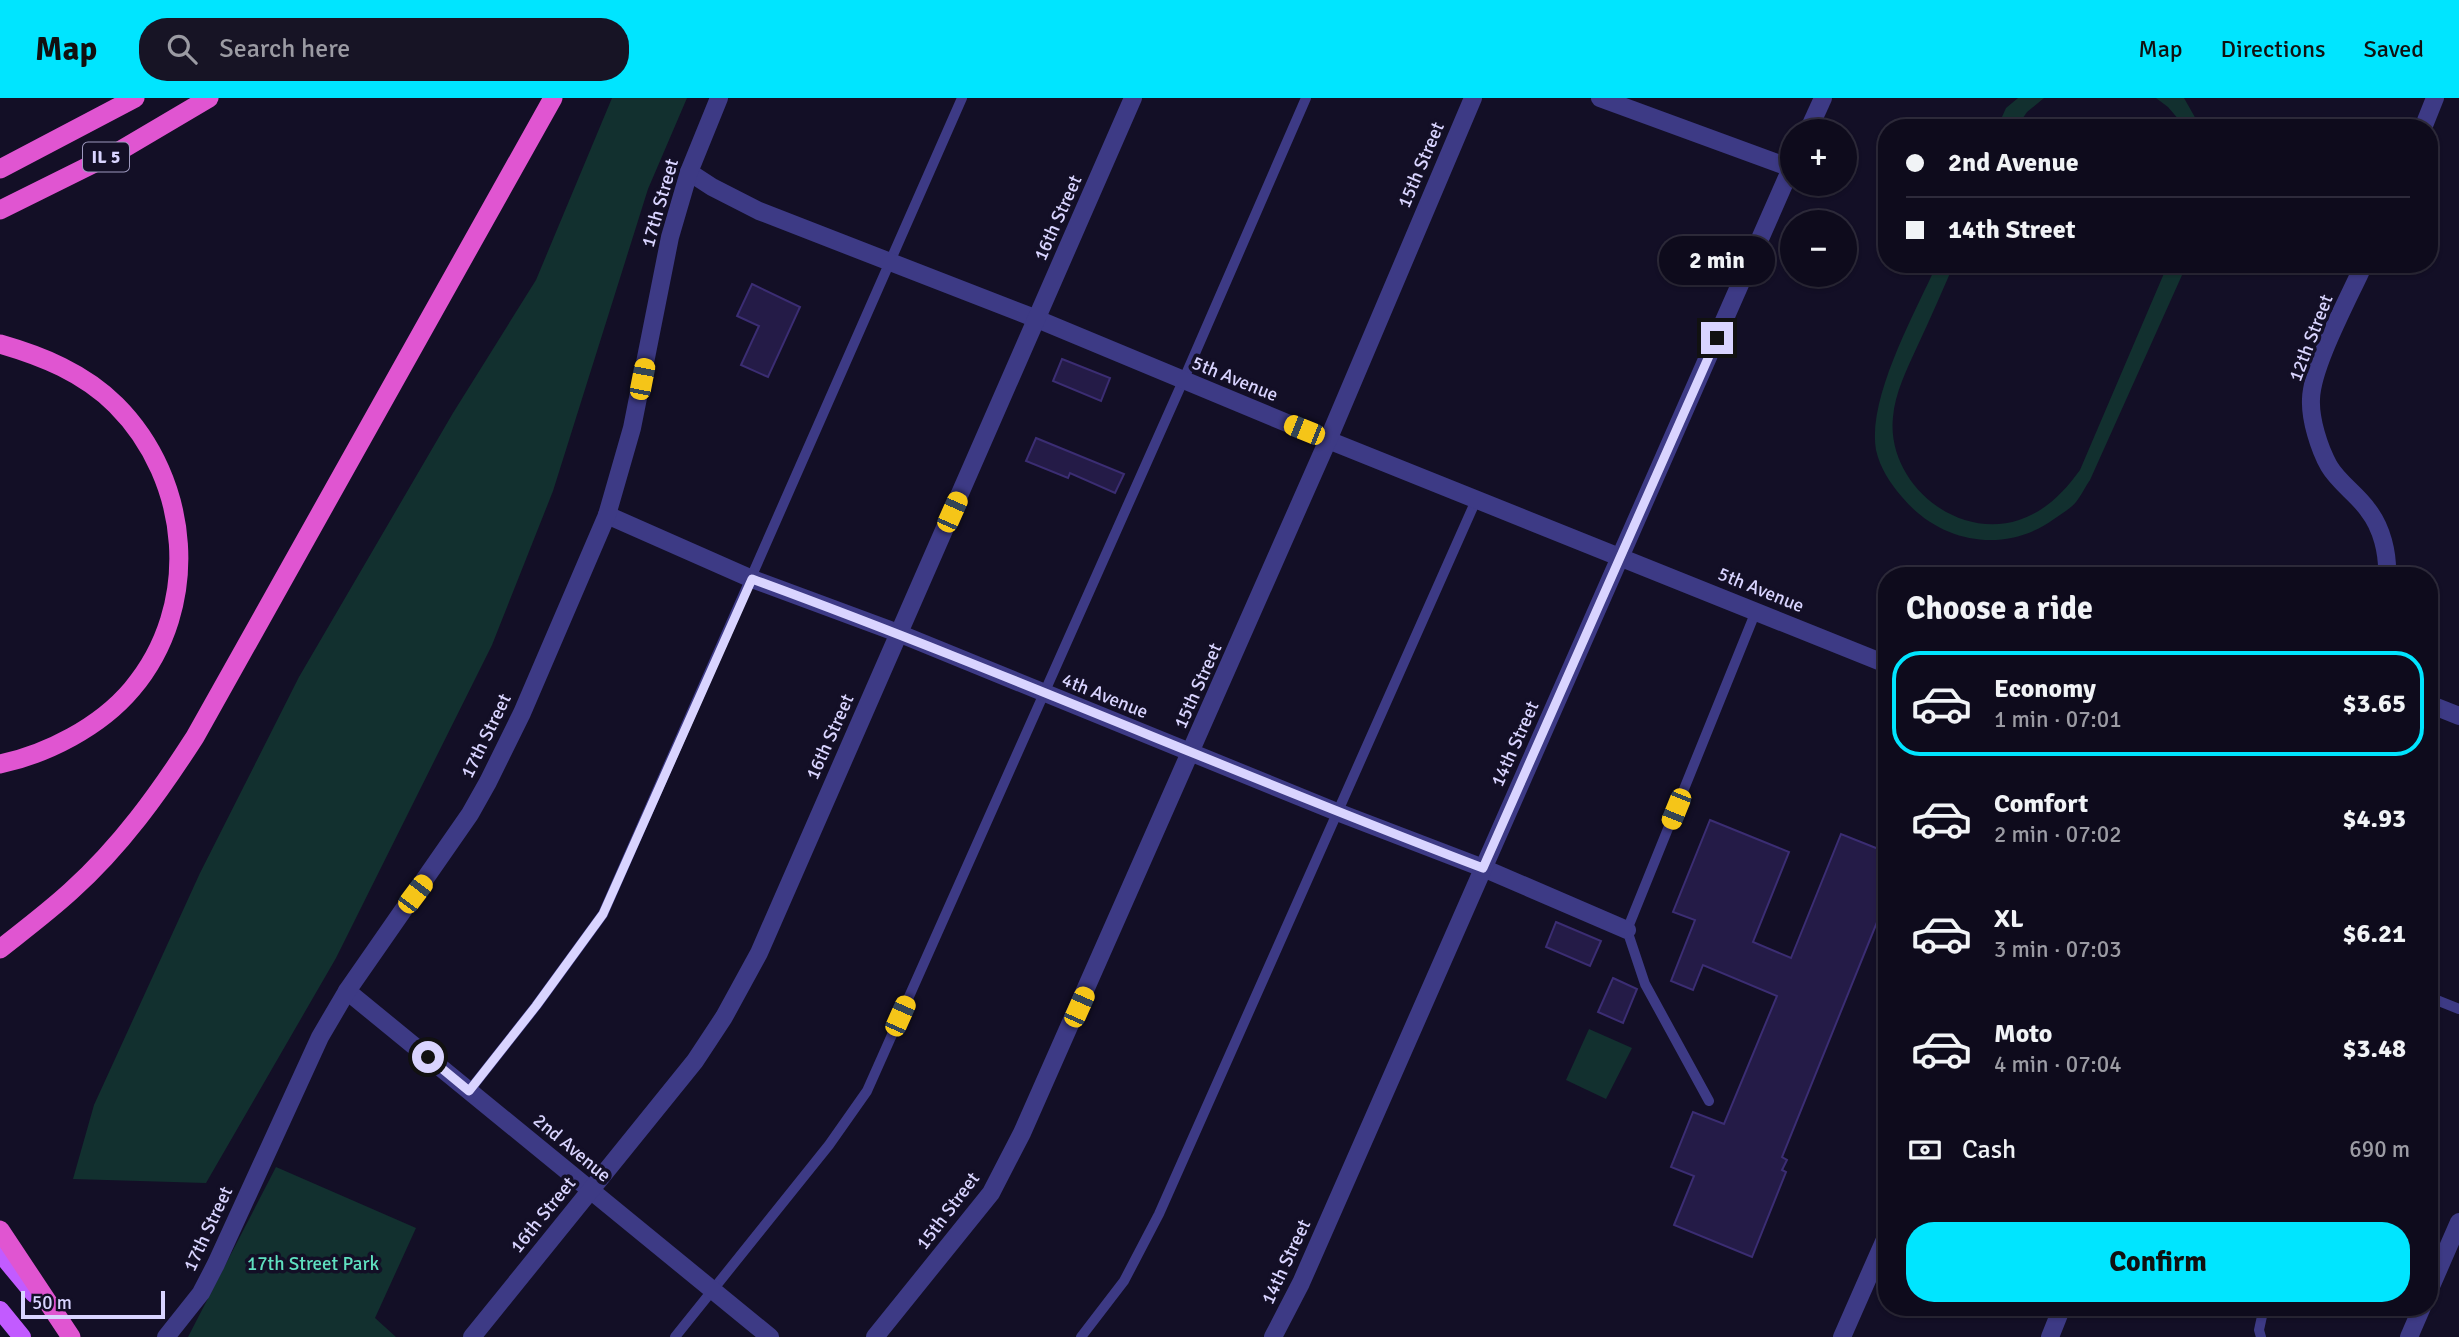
<!DOCTYPE html>
<meta charset="utf-8">
<style>
body{margin:0;font-family:Signika,sans-serif;background:#171425;color:#f1f3f6;height:100vh;display:flex;flex-direction:column;font-size:26px;white-space:nowrap}
*{box-sizing:border-box;margin:0}
p{font-size:23px;color:#9b9ba3}
.icon{flex:none;width:38px;height:38px;fill:none;stroke:currentColor;stroke-width:2;stroke-linecap:round;stroke-linejoin:round}
.map{position:relative;flex:1;overflow:hidden}
.drawer{position:absolute;left:1878px;top:469px;width:560px;height:749px;display:flex;flex-direction:column;background:#0e0b1c;border-radius:28px;box-shadow:0 2px 5px #0004,0 0 0 2px #2e2b3b}
.drawer>*{flex:none}
.top-card{position:absolute;left:1878px;top:21px;width:560px;height:154px;border-radius:28px;box-shadow:0 2px 5px #0004,0 0 0 2px #2e2b3b;display:grid;align-content:center;height:154px;padding:0 28px;background:#0e0b1c}
.tools{position:absolute;left:1780px;top:21px;display:grid;gap:14px}
.tools a{display:grid;place-items:center;width:77px;height:77px;border-radius:50%;background:#0e0b1c;box-shadow:0 2px 5px #0004,0 0 0 2px #2e2b3b;font-size:35px}
.scale{position:absolute;left:21px;bottom:18px;width:144px;box-sizing:border-box;padding-left:7px;border:4px solid #d9d4ff;border-top:0;font-size:19px;line-height:24px;white-space:nowrap;color:#d9d4ff;-webkit-text-stroke:5px #130f26;paint-order:stroke}
.end{position:absolute;width:32px;height:32px;margin:-16px;border:9px solid #d9d4ff;background:#111;box-shadow:0 0 0 4px #111}
.from{border-radius:50%}
.bubble{position:absolute;height:49px;border-radius:24px;background:#0e0b1c;box-shadow:0 2px 5px #0004,0 0 0 2px #2e2b3b;font-size:23px;font-weight:800;line-height:49px;text-align:center}
.car{position:absolute;width:21px;height:42px;margin:-21px -10px;border-radius:9px;box-shadow:0 0 5px 2px #0007;background:linear-gradient(#f5c518 24%,#345 0 40%,#f5c518 0 76%,#345 0 86%,#f5c518 0)}
.top-card b{display:flex;align-items:center;gap:24px;height:66px;font-size:26px}
.top-card b+b{border-top:2px solid #2e2b3b}
.top-card i{width:18px;height:18px;background:#f1f3f6}
ul{padding:0;list-style:none}
li{display:flex;align-items:center;gap:21px;height:105px;margin:0 14px 10px;padding:0 14px;border:4px solid transparent;border-radius:28px}
li div{flex:1}
li b{display:block;font-size:26px}
li em{font-style:normal;font-weight:800}
li.on{border-color:#00e5ff}
li>.icon{width:63px;height:63px;stroke-width:1.5}
h2{padding:0 28px;font-size:32px;line-height:84px}
.pay{display:flex;align-items:center;gap:18px;height:77px;padding:0 28px;font-size:26px}
.pay p{margin-inline-start:auto}
.primary-button{display:flex;gap:14px;margin-top:auto;padding:14px 28px}
.primary-button a{flex:1;height:80px;border-radius:28px;background:#00e5ff;color:#111;font-size:28px;font-weight:800;line-height:80px;text-align:center}
header{display:flex;align-items:center;gap:42px;box-sizing:border-box;height:98px;padding:0 35px;background:#00e5ff;color:#111}
header strong{font-size:33px}
nav{display:flex;gap:38px;margin-inline-start:auto;font-size:24px}
.search{width:490px;height:63px;background:#171425;display:flex;align-items:center;gap:18px;box-sizing:border-box;padding:0 24px;border-radius:28px;color:#9b9ba3;font-size:26px}
.map>svg:first-child{display:block}
.green{fill:#12302f}
.building{fill:#241b47;stroke:#3b2d73;stroke-width:2}
.lines{fill:none;stroke-linecap:round;stroke-linejoin:round}
.service{stroke:#3d3a85;stroke-width:10}
.minor{stroke:#3d3a85;stroke-width:18}
.primary{stroke:#c25bff;stroke-width:18}
.trunk{stroke:#e055d1;stroke-width:19}
.route{stroke:#d9d4ff;stroke-width:9}
.labels{text-anchor:middle;dominant-baseline:central;stroke-width:7;stroke-linejoin:round;paint-order:stroke}
.shield{fill:#130f26;stroke:#9e99be;stroke-width:2}
.shield-label{font-size:18px;font-weight:bold;fill:#d9d4ff}
.street-label{font-size:19px;fill:#d9d4ff;stroke:#130f26}
.park-label{font-size:19px;fill:#5fe0c0;stroke:#130f26}
</style>
<header>
<strong>Map</strong>
<div class="search"><svg class="icon" aria-label="search" viewBox="0 0 24 24"><circle cx="10" cy="10" r="6"/><path d="M15 15l6 6"/></svg>Search here</div>
<nav><a>Map</a><a>Directions</a><a>Saved</a></nav>
</header>
<div class="map">
<svg width="2459" height="1239" viewBox="0 0 2459 1239">
<rect width="100%" height="100%" fill="#130f26"/>
<g class="green">
<path d="M 612,0 L 687,0 L 648,91 L 553,393 L 492,547 L 336,860 L 206,1085 L 73,1081 L 94,1007 L 200,775 L 299,579 L 453,315 L 536,182 Z"/>
<path d="M 2018,0 L 2044,0 L 2027,14 L 2016,30 L 1997,30 L 2006,10 Z"/>
<path d="M 2156,0 L 2184,0 L 2201,30 L 2186,30 L 2168,9 Z"/>
<path d="M 1937,166 L 1954,166 C 1942,194 1930,221 1917,249 C 1907,271 1895,295 1893,319 C 1886,384 1956,443 2019,422 C 2046,413 2064,394 2080,372 L 2168,166 L 2187,166 L 2090,382 C 2085,389 2081,398 2076,404 C 2070,411 2061,416 2054,421 C 2005,457 1940,445 1902,399 C 1890,385 1880,370 1876,352 C 1867,300 1915,215 1937,166 Z"/>
<path d="M 1589,931 L 1632,950 L 1606,1001 L 1566,982 Z"/>
<path d="M 276,1069 L 416,1130 L 375,1220 L 396,1239 L 188,1239 Z"/>
</g>
<g class="building">
<path d="M 752,186 L 800,209 L 768,279 L 741,267 L 759,228 L 737,218 Z"/>
<path d="M 1062,261 L 1110,280 L 1101,303 L 1053,283 Z"/>
<path d="M 1036,340 L 1124,376 L 1115,395 L 1070,375 L 1068,380 L 1026,363 Z"/>
<path d="M 1710,722 L 1789,754 L 1753,844 L 1791,860 L 1841,736 L 1886,754 L 1886,802 L 1782,1059 L 1787,1062 L 1782,1072 L 1786,1074 L 1752,1159 L 1674,1127 L 1694,1078 L 1671,1069 L 1693,1014 L 1724,1026 L 1777,898 L 1703,867 L 1693,892 L 1671,883 L 1695,822 L 1673,814 Z"/>
<path d="M 1556,824 L 1601,843 L 1590,868 L 1546,849 Z"/>
<path d="M 1613,880 L 1637,891 L 1623,925 L 1598,914 Z"/>
</g>
<g class="lines">
<g class="service">
<path d="M 2429,899 L 2459,911"/>
<path d="M 469,993 L 536,908 L 603,816 L 962,0"/>
<path d="M 1709,1003 L 1645,886 L 1627,832 L 1756,513"/>
<path d="M 675,1239 L 829,1047 L 867,993 L 1183,283 L 1306,0"/>
<path d="M 1081,1239 L 1124,1183 L 1159,1116 L 1477,400"/>
<path d="M 2261,1239 L 2259,1232 L 2264,1209"/>
</g>
<g class="minor">
<path d="M 1600,0 L 1791,70"/>
<path d="M 2423,30 L 2435,0"/>
<path d="M 1808,33 L 1823,0"/>
<path d="M 689,74 L 712,89 L 759,113 L 1037,221 L 1328,342 L 1886,566"/>
<path d="M 2364,166 C 2349,200 2312,267 2311,301 C 2310,321 2319,350 2329,368 C 2339,385 2357,396 2368,412 C 2382,430 2388,455 2387,478"/>
<path d="M 607,417 L 752,481 L 898,535 L 1337,714 L 1483,770 L 1627,832"/>
<path d="M 2429,606 L 2459,618"/>
<path d="M 347,893 L 770,1239"/>
<path d="M 2429,1193 L 2459,1124"/>
<path d="M 166,1239 L 201,1195 L 216,1166 L 320,939 L 347,893 L 470,716 L 488,684 L 522,615 L 607,417 L 632,330 L 670,139 L 689,74 L 719,0"/>
<path d="M 472,1239 L 695,963 L 724,919 L 759,855 L 1133,0"/>
<path d="M 875,1239 L 991,1095 L 1022,1035 L 1328,342 L 1473,0"/>
<path d="M 1273,1239 L 1301,1185 L 1792,68"/>
<path d="M 1842,1239 L 1886,1139"/>
<path d="M 2050,1239 L 2062,1209"/>
<path d="M 2409,1239 L 2422,1209"/>
</g>
<g class="primary">
<path d="M 0,1155 L 34,1196"/>
<path d="M 0,1212 L 22,1239"/>
</g>
<g class="trunk">
<path d="M 0,71 L 135,0"/>
<path d="M 0,112 L 121,52 L 209,0"/>
<path d="M 0,246 C 42,258 84,275 116,307 C 191,382 202,508 132,591 C 100,629 47,656 0,666"/>
<path d="M 0,851 C 24,832 48,814 71,793 C 121,748 159,695 195,639 L 553,0"/>
<path d="M 0,1132 L 71,1239"/>
</g>
</g>
<g class="lines">
<path class="route" d="M 428,959 L 469,993 L 536,908 L 603,816 L 752,481 C 998,571 1238,677 1483,770 L 1717,240"/>
</g>
<g class="labels">
<rect class="shield" x="83" y="44.5" width="46" height="29" rx="5"/>
<g class="shield-label">
<text x="106" y="59">IL 5</text>
</g>
<g class="street-label">
<text transform="translate(1421 67) rotate(-67)">15th Street</text>
<text transform="translate(660 105) rotate(-74)">17th Street</text>
<text transform="translate(1058 120) rotate(-66)">16th Street</text>
<text transform="translate(2311 240) rotate(-69)">12th Street</text>
<text transform="translate(1235 281) rotate(22)">5th Avenue</text>
<text transform="translate(1761 492) rotate(22)">5th Avenue</text>
<text transform="translate(1198 588) rotate(-66)">15th Street</text>
<text transform="translate(1105 598) rotate(22)">4th Avenue</text>
<text transform="translate(486 638) rotate(-64)">17th Street</text>
<text transform="translate(830 639) rotate(-66)">16th Street</text>
<text transform="translate(1515 646) rotate(-66)">14th Street</text>
<text transform="translate(572 1050) rotate(40)">2nd Avenue</text>
<text transform="translate(948 1113) rotate(-53)">15th Street</text>
<text transform="translate(543 1117) rotate(-51)">16th Street</text>
<text transform="translate(208 1131) rotate(-65)">17th Street</text>
<text transform="translate(1286 1164) rotate(-65)">14th Street</text>
</g>
<g class="park-label">
<text x="313" y="1166">17th Street Park</text>
</g>
</g>
</svg>
<div class="tools">
<a>+</a>
<a>−</a>
</div>
<div class="scale">50 m</div>
<i class="end from" style="left:428px;top:959px"></i>
<i class="end" style="left:1717px;top:240px"></i>
<div class="bubble" style="left:1659px;top:138px;width:116px">2 min</div>
<i class="car" style="left:642px;top:281px;rotate:11deg"></i>
<i class="car" style="left:1304px;top:332px;rotate:292deg"></i>
<i class="car" style="left:952px;top:414px;rotate:24deg"></i>
<i class="car" style="left:1676px;top:711px;rotate:202deg"></i>
<i class="car" style="left:415px;top:796px;rotate:37deg"></i>
<i class="car" style="left:1079px;top:909px;rotate:24deg"></i>
<i class="car" style="left:900px;top:918px;rotate:24deg"></i>
<div class="top-card">
<b><i class="from"></i>2nd Avenue</b>
<b><i></i>14th Street</b>
</div>
<section class="drawer">
<h2>Choose a ride</h2>
<ul>
<li class="on"><svg class="icon" aria-label="car" viewBox="0 0 24 24"><path d="M5 17H2v-5l4-1 3-4h7l3 4 3 1v5h-3M9 17h6M6 11h13"/><circle cx="7" cy="17" r="2"/><circle cx="17" cy="17" r="2"/></svg><div><b>Economy</b><p>1 min · 07:01</p></div><em>$3.65</em></li>
<li><svg class="icon" aria-label="car" viewBox="0 0 24 24"><path d="M5 17H2v-5l4-1 3-4h7l3 4 3 1v5h-3M9 17h6M6 11h13"/><circle cx="7" cy="17" r="2"/><circle cx="17" cy="17" r="2"/></svg><div><b>Comfort</b><p>2 min · 07:02</p></div><em>$4.93</em></li>
<li><svg class="icon" aria-label="car" viewBox="0 0 24 24"><path d="M5 17H2v-5l4-1 3-4h7l3 4 3 1v5h-3M9 17h6M6 11h13"/><circle cx="7" cy="17" r="2"/><circle cx="17" cy="17" r="2"/></svg><div><b>XL</b><p>3 min · 07:03</p></div><em>$6.21</em></li>
<li><svg class="icon" aria-label="car" viewBox="0 0 24 24"><path d="M5 17H2v-5l4-1 3-4h7l3 4 3 1v5h-3M9 17h6M6 11h13"/><circle cx="7" cy="17" r="2"/><circle cx="17" cy="17" r="2"/></svg><div><b>Moto</b><p>4 min · 07:04</p></div><em>$3.48</em></li>
</ul>
<div class="pay"><svg class="icon" aria-label="cash" viewBox="0 0 24 24"><path d="M3 7h18v10H3z"/><circle cx="12" cy="12" r="2"/></svg>Cash<p>690 m</p></div>
<div class="primary-button"><a>Confirm</a></div>
</section>
</div>
